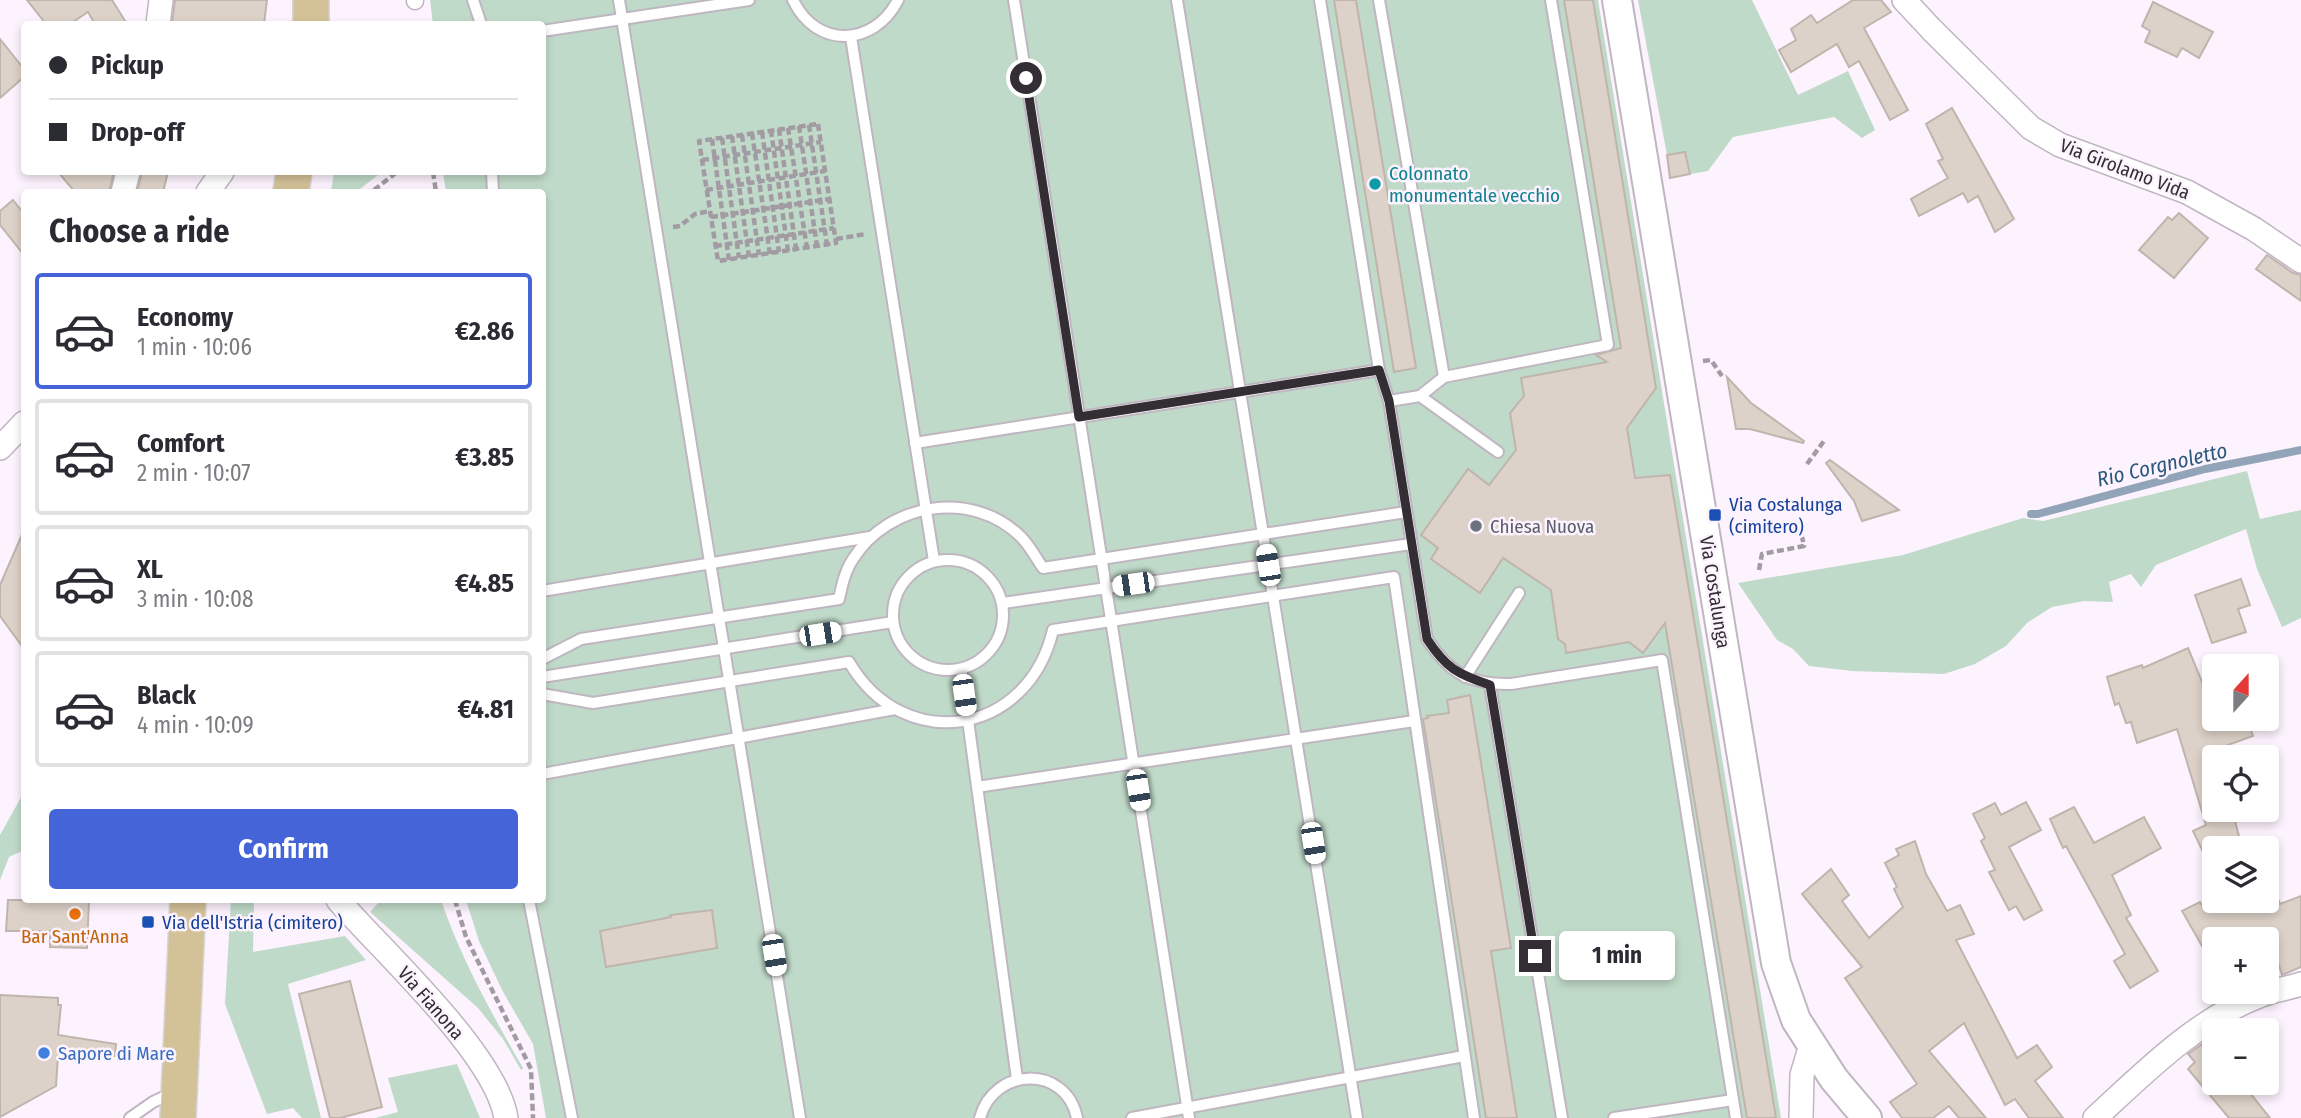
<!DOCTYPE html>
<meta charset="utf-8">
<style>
body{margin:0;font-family:"Fira Sans Condensed",sans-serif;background:#f2f2f3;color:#2b2b33;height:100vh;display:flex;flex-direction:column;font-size:26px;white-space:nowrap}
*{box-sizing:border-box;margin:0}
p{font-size:23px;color:#7c7c81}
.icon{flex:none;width:38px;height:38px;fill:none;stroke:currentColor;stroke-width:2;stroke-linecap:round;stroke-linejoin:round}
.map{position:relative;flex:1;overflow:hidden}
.drawer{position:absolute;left:21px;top:189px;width:525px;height:714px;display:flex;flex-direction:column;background:#fff;border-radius:7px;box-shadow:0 4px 10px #0003}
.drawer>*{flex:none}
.guide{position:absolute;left:21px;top:21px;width:525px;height:154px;border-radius:7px;box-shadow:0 4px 10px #0003;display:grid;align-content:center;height:154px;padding:0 28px;background:#fff}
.needle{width:46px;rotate:21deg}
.buttons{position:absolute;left:2202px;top:654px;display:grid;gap:14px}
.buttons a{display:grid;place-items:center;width:77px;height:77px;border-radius:7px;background:#fff;box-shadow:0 4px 10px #0003;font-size:35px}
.end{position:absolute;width:32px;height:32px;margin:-16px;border:9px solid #322e33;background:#fff;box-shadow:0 0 0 4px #fff}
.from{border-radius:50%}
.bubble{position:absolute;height:49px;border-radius:7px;background:#fff;box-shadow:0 4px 10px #0003;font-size:23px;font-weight:700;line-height:49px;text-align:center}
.car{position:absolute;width:21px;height:42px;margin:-21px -10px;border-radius:9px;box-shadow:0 0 5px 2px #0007;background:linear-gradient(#fff 24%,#345 0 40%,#fff 0 76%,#345 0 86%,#fff 0)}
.guide b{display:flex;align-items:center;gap:24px;height:66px;font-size:26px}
.guide b+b{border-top:2px solid #e1e1e2}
.guide i{width:18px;height:18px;background:#2b2b33}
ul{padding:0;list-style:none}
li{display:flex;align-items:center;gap:21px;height:116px;margin:0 14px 10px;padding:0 14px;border:4px solid #e1e1e2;border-radius:7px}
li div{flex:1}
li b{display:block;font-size:26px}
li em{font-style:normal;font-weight:700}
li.active{border-color:#4564d7}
li>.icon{width:63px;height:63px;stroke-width:1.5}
h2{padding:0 28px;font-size:32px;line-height:84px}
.button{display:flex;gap:14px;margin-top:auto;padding:14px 28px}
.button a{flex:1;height:80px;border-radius:7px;background:#4564d7;color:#fff;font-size:28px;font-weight:700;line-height:80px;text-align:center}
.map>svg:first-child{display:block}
.green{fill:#c0dac9}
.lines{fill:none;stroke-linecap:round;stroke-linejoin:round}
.stream{stroke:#91a4b8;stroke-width:8}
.building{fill:#ddd2c9;stroke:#c0b5ac;stroke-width:2}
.service-casing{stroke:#bfb6c1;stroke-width:14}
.pedestrian-casing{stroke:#bfb6c1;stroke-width:19}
.minor-casing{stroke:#bfb6c1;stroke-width:26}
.tertiary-casing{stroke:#bfb6c1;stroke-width:32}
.primary-casing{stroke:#d6d5d6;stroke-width:38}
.path{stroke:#a29ba3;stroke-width:4.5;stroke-dasharray:7 3.5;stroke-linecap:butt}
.service{stroke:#fff;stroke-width:10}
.pedestrian{stroke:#fff;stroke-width:16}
.minor{stroke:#fff;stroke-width:23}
.tertiary{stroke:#fff;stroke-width:28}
.primary{stroke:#d3c198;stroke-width:35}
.route{stroke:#322e33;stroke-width:9}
.culture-dot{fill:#0f9aa8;stroke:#fdf3fe;stroke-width:2.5}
.transit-dot{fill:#1a4fb4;stroke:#fdf3fe;stroke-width:2.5}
.worship-dot{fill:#6b7280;stroke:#fdf3fe;stroke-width:2.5}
.food-dot{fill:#e8710a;stroke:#fdf3fe;stroke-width:2.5}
.shop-dot{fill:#3f7fe0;stroke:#fdf3fe;stroke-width:2.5}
.labels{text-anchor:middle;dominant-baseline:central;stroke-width:5;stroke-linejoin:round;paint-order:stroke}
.street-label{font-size:19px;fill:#322e33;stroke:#fdf3fe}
.culture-label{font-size:19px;fill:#0d838f;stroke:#fdf3fe;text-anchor:start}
.transit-label{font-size:19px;fill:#164399;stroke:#fdf3fe;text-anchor:start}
.worship-label{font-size:19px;fill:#5b616d;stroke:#fdf3fe;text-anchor:start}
.food-label{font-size:19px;fill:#c56008;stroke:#fdf3fe}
.shop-label{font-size:19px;fill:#366cbe;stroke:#fdf3fe;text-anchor:start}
.water-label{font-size:21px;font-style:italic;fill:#2b587b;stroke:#fdf3fe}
</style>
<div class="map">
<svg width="2301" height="1118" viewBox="0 0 2301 1118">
<rect width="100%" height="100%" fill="#fdf3fe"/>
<g class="green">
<path d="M 430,0 L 1598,0 L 1781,1118 L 546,1118 L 533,1044 L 502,990 L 479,941 L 466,900 L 542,900 L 542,192 L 446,192 L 443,172 L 542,172 L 542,24 L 433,24 Z"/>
<path d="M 1638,0 L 1752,0 L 1798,95 L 1848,71 L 1875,130 L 1862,138 L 1834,117 L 1733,137 L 1708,171 L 1690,174 L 1685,152 L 1667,155 Z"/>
<path d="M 334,172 L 382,172 L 356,192 L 331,192 Z"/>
<path d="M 2247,471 L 2260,519 L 2301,510 L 2301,618 L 2282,627 L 2257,569 L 2246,529 L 2156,565 L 2141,587 L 2131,574 L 2109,582 L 2113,602 L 2084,601 L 2052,607 L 2027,623 L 2006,646 L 1975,664 L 1944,674 L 1852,671 L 1809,666 L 1793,649 L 1777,640 L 1738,583 L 1903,555 L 2023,518 L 2043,521 Z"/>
<path d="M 24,792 L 24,850 L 9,857 L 0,880 L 0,835 Z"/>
<path d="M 231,900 L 254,900 L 253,952 L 345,936 L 366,960 L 288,984 L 321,1118 L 302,1118 L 293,1108 L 267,1114 L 225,1004 Z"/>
<path d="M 381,900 L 441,900 C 461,959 492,1014 523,1068 L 521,1070 L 503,1039 L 478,1008 L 370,912 Z"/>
<path d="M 457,1064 L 480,1118 L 375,1118 L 398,1112 L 388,1078 Z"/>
</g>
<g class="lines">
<path class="stream" d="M 2031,514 L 2038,514 L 2205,469 L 2301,450"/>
</g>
<g class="building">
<path d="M 27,0 L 112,0 L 127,24 L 95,24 L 88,12 L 70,24 L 46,24 Z"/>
<path d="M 175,0 L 267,0 L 264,24 L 172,24 Z"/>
<path d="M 1334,0 L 1356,0 L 1416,368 L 1394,372 Z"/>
<path d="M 1564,0 L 1593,0 L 1656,388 L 1627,428 L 1635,478 L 1670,475 L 1776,1118 L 1747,1118 L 1665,623 L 1643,653 L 1629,642 L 1566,653 L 1565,644 L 1558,639 L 1551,590 L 1503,558 L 1480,593 L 1431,559 L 1438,548 L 1421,535 L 1468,469 L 1489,485 L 1516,450 L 1510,413 L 1524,396 L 1521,378 L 1607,362 L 1596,355 L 1621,348 Z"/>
<path d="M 1853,0 L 1881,0 L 1891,12 L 1864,28 L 1908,110 L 1890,120 L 1859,61 L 1849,67 L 1837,44 L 1791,72 L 1779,50 L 1796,40 L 1791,29 L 1811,15 L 1817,23 Z"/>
<path d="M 2153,2 L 2213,32 L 2199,58 L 2182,48 L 2177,57 L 2145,42 L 2150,31 L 2142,26 Z"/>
<path d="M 0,39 L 24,69 L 24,77 L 0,98 Z"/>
<path d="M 1952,108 L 2014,219 L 1995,232 L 1978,196 L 1968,202 L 1963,193 L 1919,216 L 1911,199 L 1948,178 L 1938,161 L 1943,159 L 1926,124 Z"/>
<path d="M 1685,152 L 1690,174 L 1670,178 L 1667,155 Z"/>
<path d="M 58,172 L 114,172 L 109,192 L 75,192 Z"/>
<path d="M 142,172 L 168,172 L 163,192 L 137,192 Z"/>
<path d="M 13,200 L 24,214 L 24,255 L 0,225 L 0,211 Z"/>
<path d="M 2179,213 L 2208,238 L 2174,278 L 2139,250 L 2168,217 L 2172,220 Z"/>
<path d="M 2267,255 L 2293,273 L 2301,275 L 2301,301 L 2256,269 Z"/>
<path d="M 1727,377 L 1751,403 L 1804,441 L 1803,443 L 1750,429 L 1736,429 Z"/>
<path d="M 1830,460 L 1899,510 L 1862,521 L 1854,501 L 1826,463 Z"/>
<path d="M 24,530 L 24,649 L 0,616 L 0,585 Z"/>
<path d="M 2241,579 L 2250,605 L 2238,609 L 2246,632 L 2212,643 L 2195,595 Z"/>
<path d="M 2188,648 L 2205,689 L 2214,719 L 2216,719 L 2219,727 L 2239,719 L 2247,719 L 2253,736 L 2225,746 L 2229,758 L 2214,758 L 2214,810 L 2232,810 L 2239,836 L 2204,854 L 2193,831 L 2206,825 L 2177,729 L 2137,743 L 2131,722 L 2126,723 L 2119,703 L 2115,705 L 2107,677 L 2142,665 L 2143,668 Z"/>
<path d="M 1470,695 L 1511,948 L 1491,951 L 1517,1118 L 1486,1118 L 1423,719 L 1428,718 L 1427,716 L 1449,713 L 1447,700 Z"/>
<path d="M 2026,802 L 2041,830 L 2009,847 L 2042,910 L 2024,920 L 2016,906 L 2009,910 L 1989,872 L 1995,870 L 1981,841 L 1985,838 L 1973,814 L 1995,803 L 2001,815 Z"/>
<path d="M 2074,807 L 2094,843 L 2144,817 L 2161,848 L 2112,875 L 2131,915 L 2126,918 L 2158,971 L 2130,988 L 2114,961 L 2125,954 L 2066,846 L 2063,848 L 2050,819 Z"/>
<path d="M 1915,841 L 1926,874 L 1947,911 L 1960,905 L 1974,934 L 1956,940 L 2017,1058 L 2037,1045 L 2052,1067 L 2035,1081 L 2063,1118 L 2029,1118 L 2015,1099 L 2005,1105 L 1964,1023 L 1929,1051 L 1986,1118 L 1959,1118 L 1949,1106 L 1933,1118 L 1902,1118 L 1890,1102 L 1917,1084 L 1845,978 L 1862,967 L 1802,894 L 1831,869 L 1849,895 L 1842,901 L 1869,938 L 1903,907 L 1894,889 L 1897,887 L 1885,863 L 1899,855 L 1896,849 Z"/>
<path d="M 2301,896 L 2301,967 L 2282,975 L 2278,962 L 2275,964 L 2266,940 L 2214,940 L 2214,967 L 2182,911 L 2200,902 L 2205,910 L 2230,901 L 2279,901 L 2280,904 Z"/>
<path d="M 8,900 L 89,900 L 87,948 L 50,947 L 50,931 L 6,931 Z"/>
<path d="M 712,910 L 717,948 L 606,967 L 600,931 L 671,917 L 670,915 Z"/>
<path d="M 350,981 L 382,1107 L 340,1118 L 330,1118 L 299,994 Z"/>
<path d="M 0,995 L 58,998 L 58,1005 L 61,1005 L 58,1035 L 116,1044 L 115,1056 L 58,1056 L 56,1086 L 0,1117 Z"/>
<path d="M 2214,1036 L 2214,1083 L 2242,1083 L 2270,1118 L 2229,1118 L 2188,1069 L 2195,1062 L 2188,1054 Z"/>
</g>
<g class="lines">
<defs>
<g id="service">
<path d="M 473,0 L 481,24"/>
<path d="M 619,0 L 800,1118"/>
<path d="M 793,0 C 816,49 874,47 898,0"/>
<path d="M 1014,0 L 1189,1118"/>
<path d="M 1177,0 L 1357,1118"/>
<path d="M 1320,0 L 1379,370 L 1389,401 L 1427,639 C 1449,673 1470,685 1511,684 L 1662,660 L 1736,1118"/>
<path d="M 1379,0 L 1444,377"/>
<path d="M 542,31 L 749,0"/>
<path d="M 851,37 L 934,561"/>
<path d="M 492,172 L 493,192"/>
<path d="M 1420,396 L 1498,452"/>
<path d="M 1389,401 L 1420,396 L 1444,377 L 1608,345 L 1551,0"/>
<path d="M 915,443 L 1379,370"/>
<circle cx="948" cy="615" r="55"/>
<path d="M 542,591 L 870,537"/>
<path d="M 1003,603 L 1411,544"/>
<path d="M 542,659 L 581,639 L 839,599 C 842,585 845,571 853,559 C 889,502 973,489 1021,537 C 1030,546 1036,558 1043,568 L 1406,512"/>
<path d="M 961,669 L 1017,1079"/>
<path d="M 542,677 L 893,622"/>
<path d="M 1465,677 L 1519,593"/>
<path d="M 1490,685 L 1562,1118"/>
<path d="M 542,694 L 593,703 L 849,662 C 904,756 1028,736 1053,630 L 1394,577 L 1474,1118"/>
<path d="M 542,774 L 895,709"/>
<path d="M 977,787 L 1414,721"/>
<path d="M 529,900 L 572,1118"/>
<path d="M 130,1118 L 153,1102 L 174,1092"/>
<path d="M 980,1118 C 993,1067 1066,1064 1077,1118"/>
<path d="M 1132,1118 L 1464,1056"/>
<path d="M 1614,1118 L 1733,1100"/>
</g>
<path id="pedestrian" d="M 415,0 L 415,1"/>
<g id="minor">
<path d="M 1904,0 L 1932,30 L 2031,128 L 2060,145 L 2187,192 L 2254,229 L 2301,261"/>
<path d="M 158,24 L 161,0"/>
<path d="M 123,192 L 128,172"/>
<path d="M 208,192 L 222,172"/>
<path d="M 0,448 L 24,423"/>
<path d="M 338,900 C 382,951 496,1054 506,1118"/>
<path d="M 1801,1118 L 1802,1075 L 1811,1045"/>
<path d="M 2095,1118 C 2144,1073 2196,1020 2259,996 C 2272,990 2287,989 2301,984"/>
</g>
<path id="tertiary" d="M 1617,0 L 1776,963 L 1796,1020 L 1834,1079 L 1867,1118"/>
<g id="primary">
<path d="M 311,24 L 311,0"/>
<path d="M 291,192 L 294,172"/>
<path d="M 178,1118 L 188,900"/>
</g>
</defs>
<use href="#service" class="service-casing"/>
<use href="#pedestrian" class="pedestrian-casing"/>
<use href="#minor" class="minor-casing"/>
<use href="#tertiary" class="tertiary-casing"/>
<use href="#primary" class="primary-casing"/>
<g class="path">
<path d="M 818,124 L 836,243 L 718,261 L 699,141 Z"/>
<path d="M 809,125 L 827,245"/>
<path d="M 799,126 L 817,246"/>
<path d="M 788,128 L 807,248"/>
<path d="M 779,129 L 796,249"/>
<path d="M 771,130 L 788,251"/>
<path d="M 762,132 L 779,252"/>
<path d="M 752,133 L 770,254"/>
<path d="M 742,135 L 759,255"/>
<path d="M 732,136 L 749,257"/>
<path d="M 722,138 L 739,258"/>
<path d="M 712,139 L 729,260"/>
<path d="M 702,160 L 821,142"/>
<path d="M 433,172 L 436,192"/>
<path d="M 374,190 L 397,172"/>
<path d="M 706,190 L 825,171"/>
<path d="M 711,217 L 830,199"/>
<path d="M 673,227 L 680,226 L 695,214 L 710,211"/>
<path d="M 836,239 L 866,234"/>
<path d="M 715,246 L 834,228"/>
<path d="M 1703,361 L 1711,360 L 1722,376"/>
<path d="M 1807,464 L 1824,441"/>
<path d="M 1759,570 L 1762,554 L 1804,546 L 1802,537"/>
<path d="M 455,900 L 466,937 L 531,1069 L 533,1118"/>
</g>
<use href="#service" class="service"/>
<use href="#pedestrian" class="pedestrian"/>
<use href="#minor" class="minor"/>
<use href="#tertiary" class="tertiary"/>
<use href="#primary" class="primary"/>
</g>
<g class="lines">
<path class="route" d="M 1026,78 L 1079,417 L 1379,370 L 1389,401 L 1427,639 C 1446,668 1457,674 1490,685 L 1535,956"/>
</g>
<circle class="culture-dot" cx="1375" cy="184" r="7"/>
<g class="transit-dot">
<rect x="1708" y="508" width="14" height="14" rx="3.5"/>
<rect x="141" y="915" width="14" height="14" rx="3.5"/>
</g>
<circle class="worship-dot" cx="1476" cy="526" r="7"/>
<circle class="food-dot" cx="75" cy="914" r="7"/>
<circle class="shop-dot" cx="44" cy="1053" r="7"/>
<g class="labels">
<g class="street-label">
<text transform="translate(2125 169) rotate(21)">Via Girolamo Vida</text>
<text transform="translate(1715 592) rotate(81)">Via Costalunga</text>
<text transform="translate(431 1003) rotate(49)">Via Fianona</text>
</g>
<g class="culture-label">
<text x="1389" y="173">Colonnato<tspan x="1389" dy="22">monumentale vecchio</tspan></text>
</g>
<g class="transit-label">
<text x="1729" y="504">Via Costalunga<tspan x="1729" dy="22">(cimitero)</tspan></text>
<text x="162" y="922">Via dell'Istria (cimitero)</text>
</g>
<g class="worship-label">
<text x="1490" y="526">Chiesa Nuova</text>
</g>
<g class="food-label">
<text x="75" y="936">Bar Sant'Anna</text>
</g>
<g class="shop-label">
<text x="58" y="1053">Sapore di Mare</text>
</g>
<g class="water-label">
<text transform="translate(2162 465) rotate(-13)">Rio Corgnoletto</text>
</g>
</g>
</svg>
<div class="buttons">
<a><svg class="needle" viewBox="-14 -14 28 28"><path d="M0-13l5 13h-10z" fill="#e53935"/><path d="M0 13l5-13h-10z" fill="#7c7c81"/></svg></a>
<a><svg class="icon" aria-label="locate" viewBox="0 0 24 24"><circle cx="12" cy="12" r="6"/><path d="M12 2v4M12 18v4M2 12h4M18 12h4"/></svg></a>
<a><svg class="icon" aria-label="layers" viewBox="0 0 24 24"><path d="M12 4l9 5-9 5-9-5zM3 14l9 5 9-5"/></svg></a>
<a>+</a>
<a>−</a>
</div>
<i class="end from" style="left:1026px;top:78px"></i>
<i class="end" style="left:1535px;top:956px"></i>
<div class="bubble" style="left:1559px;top:931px;width:116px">1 min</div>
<i class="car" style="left:1268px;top:565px;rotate:351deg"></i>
<i class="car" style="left:1133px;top:584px;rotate:262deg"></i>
<i class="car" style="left:820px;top:634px;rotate:81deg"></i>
<i class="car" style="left:964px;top:695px;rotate:172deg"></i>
<i class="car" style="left:1138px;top:790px;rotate:171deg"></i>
<i class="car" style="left:1313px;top:843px;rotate:171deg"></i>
<i class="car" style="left:774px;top:955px;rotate:171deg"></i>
<div class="guide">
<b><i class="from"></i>Pickup</b>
<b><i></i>Drop-off</b>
</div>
<section class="drawer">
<h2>Choose a ride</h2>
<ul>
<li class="active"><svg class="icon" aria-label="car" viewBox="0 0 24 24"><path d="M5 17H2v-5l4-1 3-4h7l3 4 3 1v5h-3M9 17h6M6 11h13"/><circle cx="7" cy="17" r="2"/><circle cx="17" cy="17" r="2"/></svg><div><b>Economy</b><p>1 min · 10:06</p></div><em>€2.86</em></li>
<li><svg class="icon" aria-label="car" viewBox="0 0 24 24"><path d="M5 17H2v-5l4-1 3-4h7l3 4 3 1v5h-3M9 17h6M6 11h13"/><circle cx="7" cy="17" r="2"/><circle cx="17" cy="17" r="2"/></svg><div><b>Comfort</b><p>2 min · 10:07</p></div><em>€3.85</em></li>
<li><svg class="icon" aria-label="car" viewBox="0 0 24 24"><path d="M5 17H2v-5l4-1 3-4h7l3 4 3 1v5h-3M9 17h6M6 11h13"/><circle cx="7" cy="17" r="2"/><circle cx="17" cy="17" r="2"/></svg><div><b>XL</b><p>3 min · 10:08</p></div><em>€4.85</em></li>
<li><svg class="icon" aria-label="car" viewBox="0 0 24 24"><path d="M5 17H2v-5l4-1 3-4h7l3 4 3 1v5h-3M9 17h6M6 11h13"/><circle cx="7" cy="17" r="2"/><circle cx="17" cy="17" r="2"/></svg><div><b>Black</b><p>4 min · 10:09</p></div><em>€4.81</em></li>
</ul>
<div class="button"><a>Confirm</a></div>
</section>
</div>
